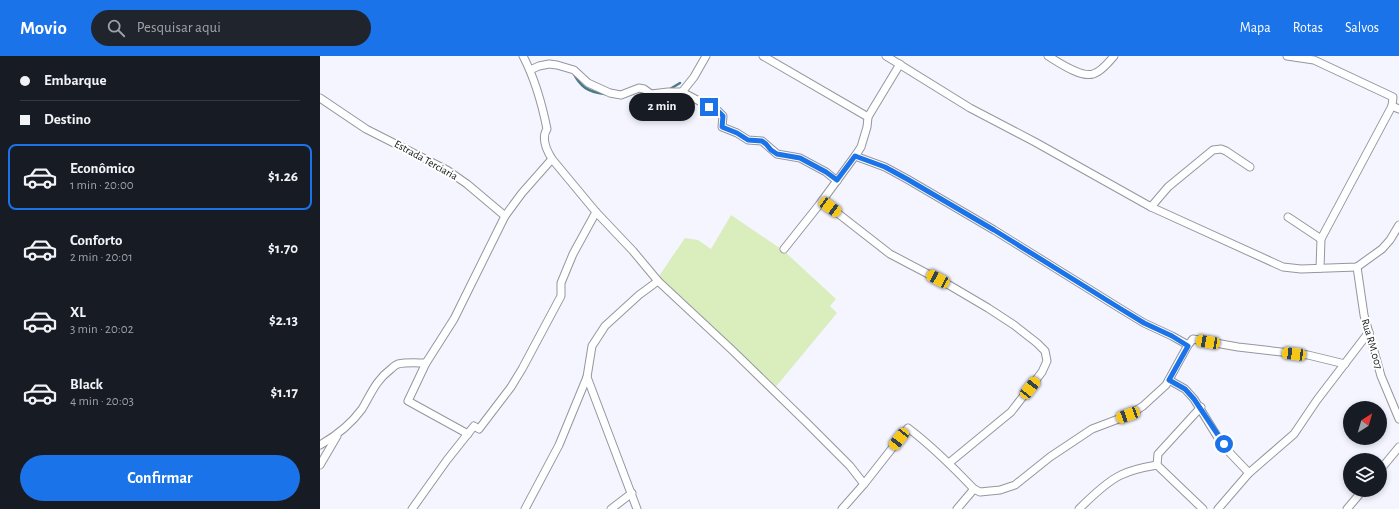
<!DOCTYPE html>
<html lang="pt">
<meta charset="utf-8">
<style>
body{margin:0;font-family:"Alegreya Sans",sans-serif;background:#20242c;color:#f1f3f6;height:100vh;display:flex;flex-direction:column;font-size:15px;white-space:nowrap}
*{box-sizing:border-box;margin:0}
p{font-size:13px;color:#9ea1a6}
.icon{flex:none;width:22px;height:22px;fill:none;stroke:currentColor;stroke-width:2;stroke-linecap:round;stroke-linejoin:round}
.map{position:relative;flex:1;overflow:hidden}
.details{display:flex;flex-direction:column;background:#171b24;width:320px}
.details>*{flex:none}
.top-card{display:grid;align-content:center;height:88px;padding:0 20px;background:#171b24}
.needle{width:26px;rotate:37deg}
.buttons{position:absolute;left:1023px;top:345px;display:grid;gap:8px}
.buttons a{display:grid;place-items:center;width:44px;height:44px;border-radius:50%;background:#171b24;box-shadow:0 2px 6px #0003;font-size:20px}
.end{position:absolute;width:18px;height:18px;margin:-9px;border:5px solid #1a73e8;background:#fff;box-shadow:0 0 0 2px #fff}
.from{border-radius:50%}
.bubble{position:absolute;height:28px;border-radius:14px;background:#171b24;box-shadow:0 2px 6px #0003;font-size:13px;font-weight:600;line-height:28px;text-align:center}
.car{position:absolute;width:12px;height:24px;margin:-12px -6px;border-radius:5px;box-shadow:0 0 3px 1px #0007;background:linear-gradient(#f5c518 24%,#345 0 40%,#f5c518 0 76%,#345 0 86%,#f5c518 0)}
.top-card b{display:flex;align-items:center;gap:14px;height:38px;font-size:15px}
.top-card b+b{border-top:1px solid #363941}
.top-card i{width:10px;height:10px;background:#f1f3f6}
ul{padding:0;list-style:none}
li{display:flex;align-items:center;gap:12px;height:66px;margin:0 8px 6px;padding:0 12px;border:2px solid transparent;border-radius:8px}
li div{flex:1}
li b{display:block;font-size:15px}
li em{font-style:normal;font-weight:600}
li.on{border-color:#1a73e8}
li>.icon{width:36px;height:36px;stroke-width:1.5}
.cta{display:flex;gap:8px;margin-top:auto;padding:8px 20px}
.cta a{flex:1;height:46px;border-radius:24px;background:#1a73e8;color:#fff;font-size:16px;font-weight:600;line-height:46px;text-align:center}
header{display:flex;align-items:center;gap:24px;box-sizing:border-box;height:56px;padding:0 20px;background:#1a73e8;color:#fff}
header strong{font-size:19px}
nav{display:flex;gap:22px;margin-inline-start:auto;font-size:14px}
.search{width:280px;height:36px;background:#20242c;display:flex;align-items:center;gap:10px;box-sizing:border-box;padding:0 14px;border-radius:22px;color:#9ea1a6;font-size:15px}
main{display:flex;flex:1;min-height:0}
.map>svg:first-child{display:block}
.green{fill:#daedbd}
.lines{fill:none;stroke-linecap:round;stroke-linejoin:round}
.stream{stroke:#497b87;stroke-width:2.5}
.street-casing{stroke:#95969f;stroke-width:9}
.street{stroke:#fff;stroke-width:7}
.route{stroke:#1a73e8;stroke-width:5}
.labels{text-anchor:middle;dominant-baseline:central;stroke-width:4;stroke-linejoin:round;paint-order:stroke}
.street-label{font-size:11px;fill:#131316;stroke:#fff}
</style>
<header>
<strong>Movio</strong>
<div class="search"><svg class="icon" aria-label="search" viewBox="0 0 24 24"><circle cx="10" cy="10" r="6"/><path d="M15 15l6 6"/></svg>Pesquisar aqui</div>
<nav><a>Mapa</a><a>Rotas</a><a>Salvos</a></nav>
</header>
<main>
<section class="details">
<div class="top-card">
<b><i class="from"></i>Embarque</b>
<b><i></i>Destino</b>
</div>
<ul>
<li class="on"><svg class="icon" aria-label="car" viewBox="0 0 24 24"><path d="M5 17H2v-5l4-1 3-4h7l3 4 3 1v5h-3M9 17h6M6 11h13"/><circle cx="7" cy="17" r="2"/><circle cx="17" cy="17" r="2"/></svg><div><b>Econômico</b><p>1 min · 20:00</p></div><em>$1.26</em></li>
<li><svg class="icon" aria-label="car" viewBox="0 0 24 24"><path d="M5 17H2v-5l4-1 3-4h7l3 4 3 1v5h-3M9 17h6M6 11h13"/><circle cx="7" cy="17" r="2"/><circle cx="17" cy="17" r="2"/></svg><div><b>Conforto</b><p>2 min · 20:01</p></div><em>$1.70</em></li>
<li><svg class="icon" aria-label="car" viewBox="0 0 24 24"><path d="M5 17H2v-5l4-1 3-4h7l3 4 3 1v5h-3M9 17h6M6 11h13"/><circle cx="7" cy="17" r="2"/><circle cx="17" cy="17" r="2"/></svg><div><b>XL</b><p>3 min · 20:02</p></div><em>$2.13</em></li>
<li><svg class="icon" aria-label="car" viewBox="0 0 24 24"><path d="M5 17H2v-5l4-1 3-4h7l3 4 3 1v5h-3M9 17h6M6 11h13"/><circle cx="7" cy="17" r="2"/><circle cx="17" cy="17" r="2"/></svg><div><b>Black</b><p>4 min · 20:03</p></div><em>$1.17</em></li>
</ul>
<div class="cta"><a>Confirmar</a></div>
</section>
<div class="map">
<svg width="1079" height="453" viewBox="0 0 1079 453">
<rect width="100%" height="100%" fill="#f4f5ff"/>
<path class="green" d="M 411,159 L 464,195 L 516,243 L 510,250 L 517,257 L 454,333 L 337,223 L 365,182 L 378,184 L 391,193 Z"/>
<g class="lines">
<g class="stream">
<path d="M 253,16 C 260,31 268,36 285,38"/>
<path d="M 350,33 L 360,27"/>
</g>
<defs>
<g id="street">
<path d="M 203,0 C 215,23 222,48 227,73 C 221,82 227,95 232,103 L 276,156 L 313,195 L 338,225 L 412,294 L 486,366 L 530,410 L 544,428"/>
<path d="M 386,0 L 374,21 L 362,36 L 398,55 L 403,60 L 402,71 L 417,77 L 428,84 L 442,85 L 457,98 L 480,102 L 506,116 L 517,125"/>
<path d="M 443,0 L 548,61"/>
<path d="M 566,0 L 650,52 L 715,86 L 831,151 L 963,211 L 981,213 L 1037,211 L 1062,193 L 1070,184 L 1079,169"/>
<path d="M 728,0 C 738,6 761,22 773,18 C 781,16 789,6 794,0"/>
<path d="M 967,0 L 994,4 L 1073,41 L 1072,50 L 1079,53"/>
<path d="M 210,14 L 219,10 L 229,8 L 237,9 L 254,14 L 268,27 L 290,37 L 301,39 L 319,32 L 324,33 L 331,38 L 348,36 L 362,36"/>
<path d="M 0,42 L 46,73 L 127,114 L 147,128 L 185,160 L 202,137 L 232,103"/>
<path d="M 535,100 L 565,111 L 587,123 L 674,174 L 801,253 L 824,267 L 852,280 L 868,289 L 873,283 L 918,291 L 988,299 L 1025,308"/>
<path d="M 502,145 L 570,198 L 629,229 L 668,252 L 694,269 L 717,287 L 725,295 L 727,305 L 722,316 L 691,356 L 629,407"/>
<path d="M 831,151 L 848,131 L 893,94 L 901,93 L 906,95 L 930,111"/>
<path d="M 968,161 L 1001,183"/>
<path d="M 464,193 L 499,149 L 535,100 L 541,91 L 547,71 L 548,61 L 580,8"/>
<path d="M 1037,211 L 1044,259 L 1061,320 L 1079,363"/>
<path d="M 1000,212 L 1001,183 L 1072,50"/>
<path d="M 849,324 L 865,333 L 874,343 L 897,380 L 910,397 L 929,417"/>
<path d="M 148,378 L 88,345 L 106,307 L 134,263 L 185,160"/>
<path d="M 0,389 C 16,380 31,368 42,353 C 51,338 56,324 71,313 C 73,311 75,309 78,308 C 87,306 97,307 106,307"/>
<path d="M 0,409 L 17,380"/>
<path d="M 837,409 L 838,398 L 881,351"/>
<path d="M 1060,414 L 1079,391"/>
<path d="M 92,453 L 127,404 L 154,370 L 159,373 L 191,331 L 202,313 L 241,240 L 241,227 L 253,198 L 276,156"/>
<path d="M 205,453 L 239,389 L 267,321"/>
<path d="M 291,453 L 312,437"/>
<path d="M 317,453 L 267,321 L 272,290 L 285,270 L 319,239 L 338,225"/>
<path d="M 522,453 L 544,428 L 588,372 C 612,390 633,411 654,433"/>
<path d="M 637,453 L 654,433 L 660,436 L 680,434 L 695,429 L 730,401 L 772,373 L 809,359 L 823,350 L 846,329 L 868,289"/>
<path d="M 759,453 C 769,443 788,425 801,419 C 811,414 825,411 837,409 L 883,453"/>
<path d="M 898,453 L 929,417 L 974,378 L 997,344 L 1049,276"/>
<path d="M 1027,453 L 1043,434"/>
</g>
</defs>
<use href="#street" class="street-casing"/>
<use href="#street" class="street"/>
</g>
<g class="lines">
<path class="route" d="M 389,51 L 398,55 L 403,60 L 402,71 L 417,77 L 428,84 L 442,85 L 446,88 L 451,94 L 457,98 L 480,102 L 506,116 L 517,124 L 535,100 L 565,111 L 587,123 L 674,174 L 801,253 L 824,267 L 852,280 L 868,290 L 849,324 L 865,333 L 874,343 L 904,388"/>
</g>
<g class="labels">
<g class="street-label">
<text transform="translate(106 104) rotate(29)">Estrada Terciaria</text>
<text transform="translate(1052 288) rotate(74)">Rua RM.007</text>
</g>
</g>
</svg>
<div class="buttons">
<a><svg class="needle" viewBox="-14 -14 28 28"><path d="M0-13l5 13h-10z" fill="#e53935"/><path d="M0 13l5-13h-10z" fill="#9ea1a6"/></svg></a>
<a><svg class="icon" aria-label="layers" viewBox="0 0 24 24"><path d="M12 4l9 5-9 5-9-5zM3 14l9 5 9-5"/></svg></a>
</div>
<i class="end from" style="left:904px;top:388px"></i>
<i class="end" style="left:389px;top:51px"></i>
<div class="bubble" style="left:309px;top:37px;width:66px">2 min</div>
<i class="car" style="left:510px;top:151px;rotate:126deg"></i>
<i class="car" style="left:618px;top:223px;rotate:298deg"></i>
<i class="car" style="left:888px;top:286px;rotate:280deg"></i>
<i class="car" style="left:974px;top:298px;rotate:277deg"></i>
<i class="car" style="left:710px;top:332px;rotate:38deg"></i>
<i class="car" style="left:808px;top:359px;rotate:250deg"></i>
<i class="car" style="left:579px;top:383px;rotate:218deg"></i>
</div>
</main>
